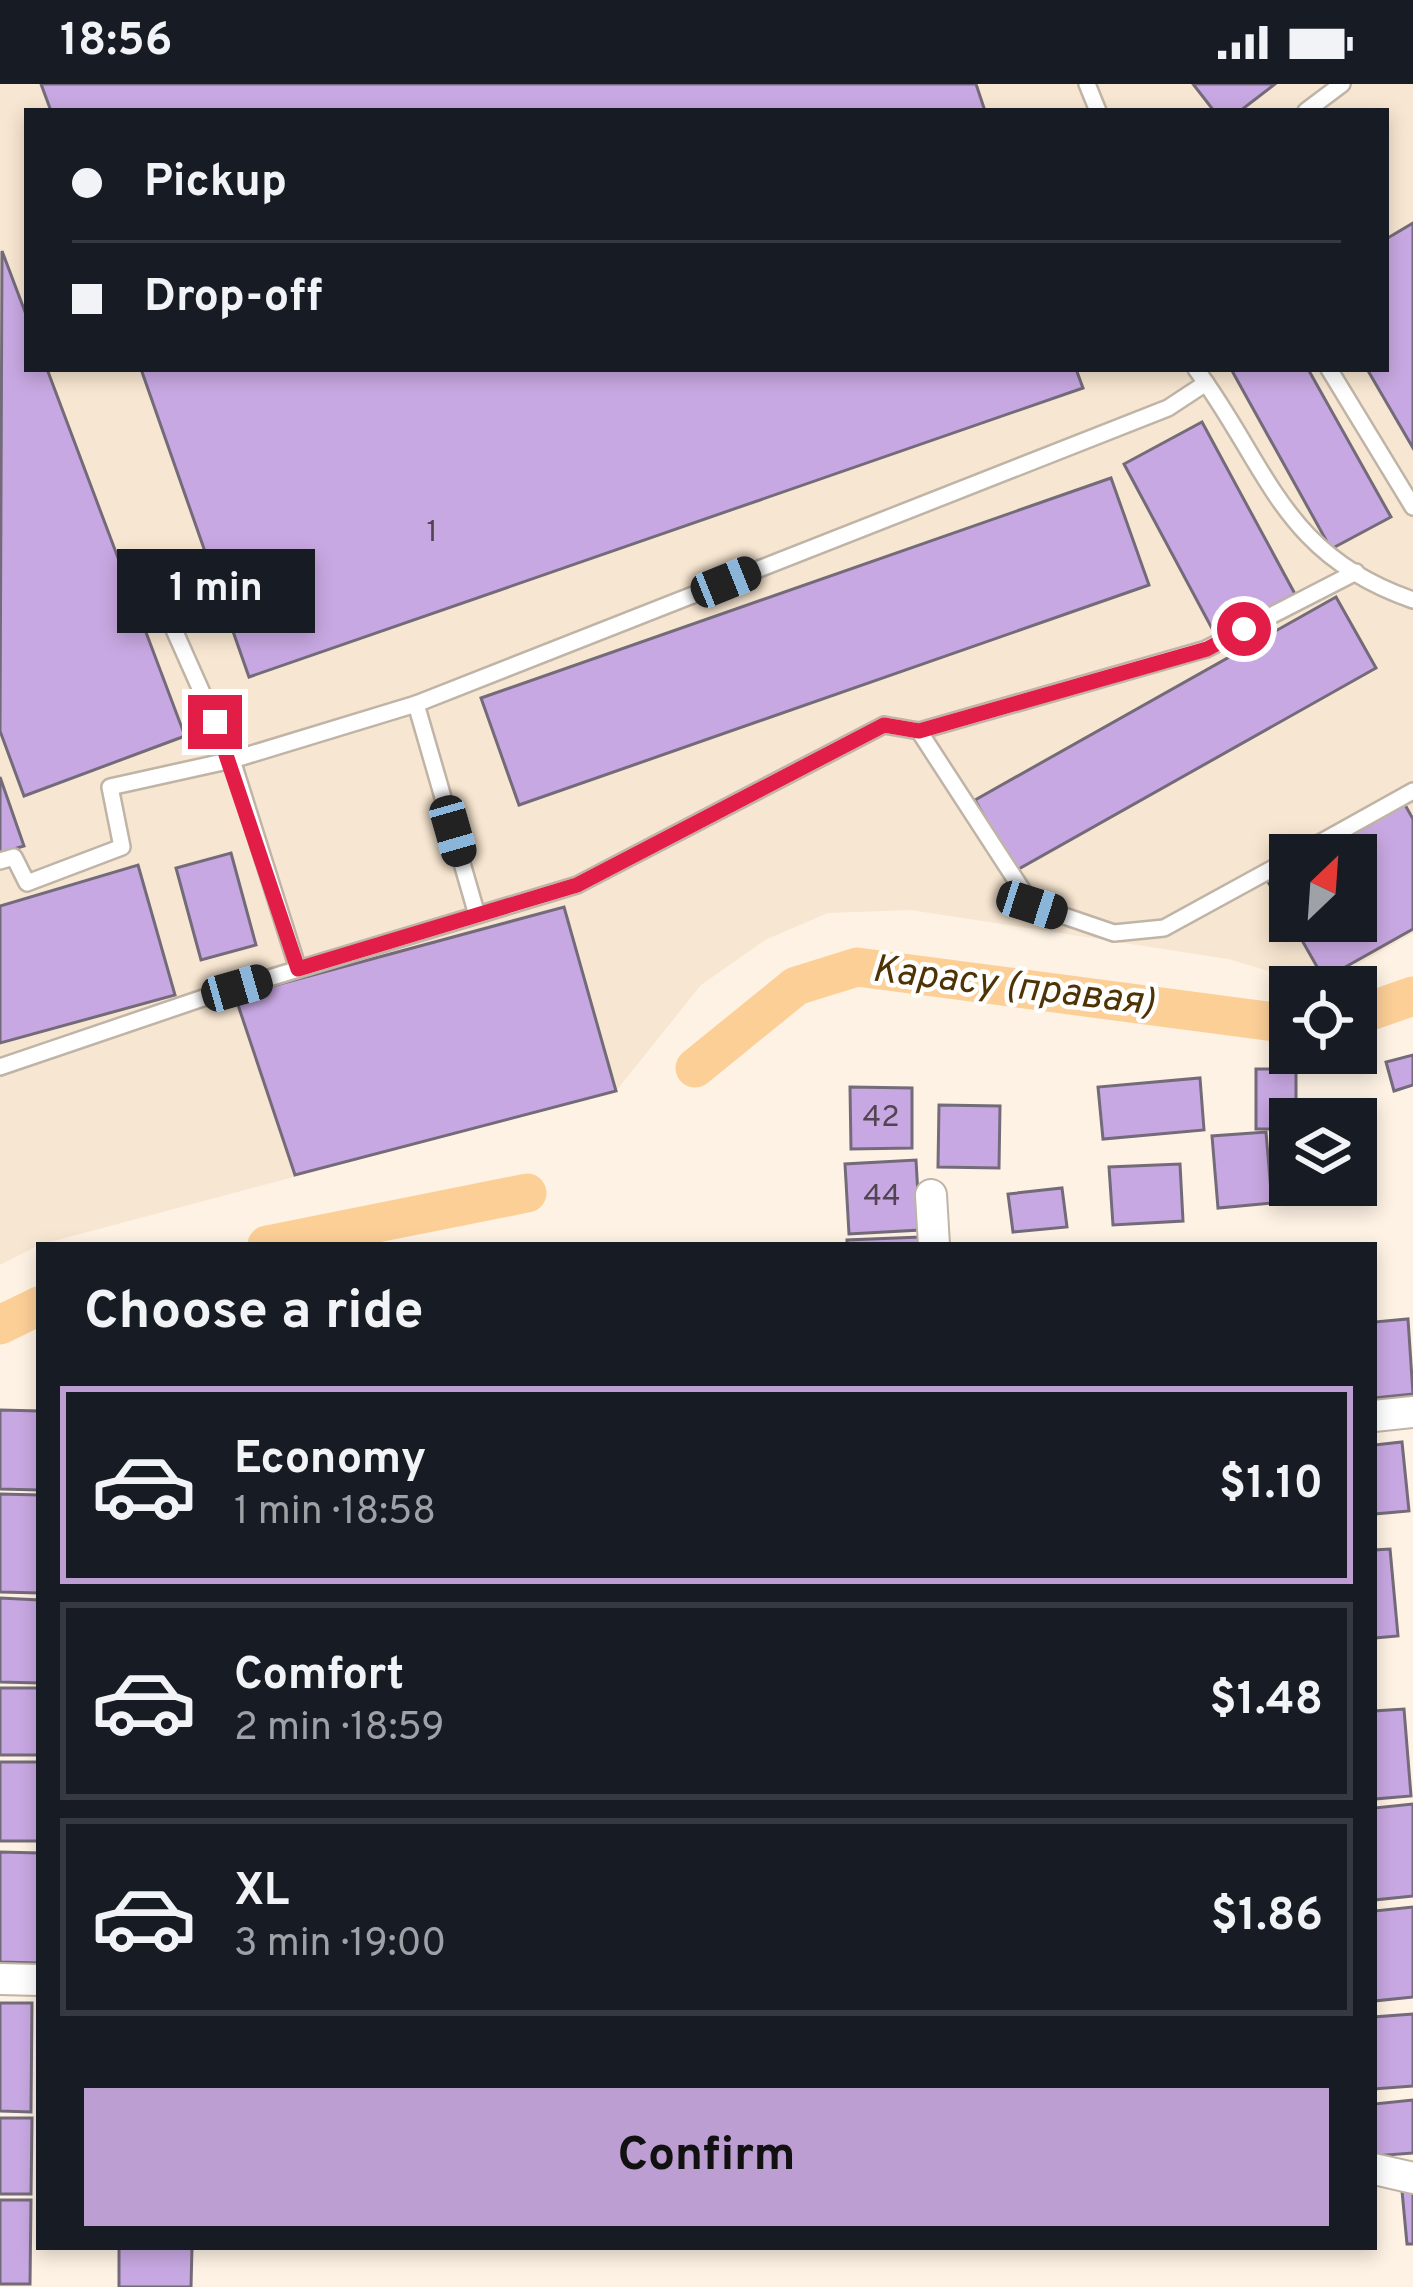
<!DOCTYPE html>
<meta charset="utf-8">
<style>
body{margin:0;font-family:Overpass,sans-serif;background:#242831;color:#f1f3f6;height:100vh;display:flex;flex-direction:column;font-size:45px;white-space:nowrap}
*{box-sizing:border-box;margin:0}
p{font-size:39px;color:#9ea1a6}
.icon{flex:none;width:66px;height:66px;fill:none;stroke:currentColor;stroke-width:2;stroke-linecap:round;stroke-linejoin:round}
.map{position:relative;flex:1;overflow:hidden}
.drawer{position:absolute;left:36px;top:1158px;width:1341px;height:1008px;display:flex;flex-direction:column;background:#171b24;border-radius:0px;box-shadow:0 6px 18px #0003}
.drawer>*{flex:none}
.banner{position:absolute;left:24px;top:24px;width:1365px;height:264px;border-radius:0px;box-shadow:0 6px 18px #0003;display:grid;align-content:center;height:264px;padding:0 48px;background:#171b24}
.needle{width:78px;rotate:25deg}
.tools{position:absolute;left:1269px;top:750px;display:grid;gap:24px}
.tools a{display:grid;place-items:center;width:108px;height:108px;border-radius:0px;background:#171b24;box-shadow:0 6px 18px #0003;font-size:60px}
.end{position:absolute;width:54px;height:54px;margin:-27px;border:15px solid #e11d48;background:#fff;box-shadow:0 0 0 6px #fff}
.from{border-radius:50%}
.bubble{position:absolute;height:84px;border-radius:0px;background:#171b24;box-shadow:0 6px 18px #0003;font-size:39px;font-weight:700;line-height:84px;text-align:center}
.car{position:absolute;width:36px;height:72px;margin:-36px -18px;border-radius:15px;box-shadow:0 0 9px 3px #0007;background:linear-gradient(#222 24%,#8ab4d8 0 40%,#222 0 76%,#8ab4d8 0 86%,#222 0)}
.banner b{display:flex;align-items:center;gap:42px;height:114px;font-size:45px}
.banner b+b{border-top:3px solid #363941}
.banner i{width:30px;height:30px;background:#f1f3f6}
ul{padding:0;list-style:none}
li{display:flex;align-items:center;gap:36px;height:198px;margin:0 24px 18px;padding:0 24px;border:6px solid #363941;border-radius:0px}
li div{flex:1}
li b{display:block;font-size:45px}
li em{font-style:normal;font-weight:700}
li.active{border-color:#bd9ed3}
li>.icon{width:108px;height:108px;stroke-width:1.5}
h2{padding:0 48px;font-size:54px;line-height:144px}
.primary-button{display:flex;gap:24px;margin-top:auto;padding:24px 48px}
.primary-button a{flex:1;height:138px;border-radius:0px;background:#bd9ed3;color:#111;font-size:48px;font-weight:700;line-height:138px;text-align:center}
.status{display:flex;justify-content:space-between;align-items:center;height:84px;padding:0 60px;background:#171b24;direction:ltr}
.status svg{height:33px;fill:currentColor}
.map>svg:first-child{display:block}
.built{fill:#f7e6d1;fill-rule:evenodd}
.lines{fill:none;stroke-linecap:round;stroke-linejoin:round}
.canal{stroke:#fccf97;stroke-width:39}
.building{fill:#c8a8e2;stroke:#736b79;stroke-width:3}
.lane-casing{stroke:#bfb4a6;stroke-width:20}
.street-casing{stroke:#bfb4a6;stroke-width:34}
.lane{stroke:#fff;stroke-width:15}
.street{stroke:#fff;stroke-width:30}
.route{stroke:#e11d48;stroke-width:15}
.labels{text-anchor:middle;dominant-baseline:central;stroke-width:9;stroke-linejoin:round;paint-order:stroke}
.number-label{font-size:30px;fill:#504550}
.water-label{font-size:39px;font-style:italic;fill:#4f3304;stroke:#fff}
</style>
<div class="status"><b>18:56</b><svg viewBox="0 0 49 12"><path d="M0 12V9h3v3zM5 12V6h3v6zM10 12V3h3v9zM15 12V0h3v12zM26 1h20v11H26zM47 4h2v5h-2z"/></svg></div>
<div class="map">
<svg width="1413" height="2203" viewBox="0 0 1413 2203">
<rect width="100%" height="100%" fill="#fef2e4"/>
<path class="built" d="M 0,0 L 1413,0 L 1413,849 L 1343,889 L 1289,893 L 1228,875 L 911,826 L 828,829 L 765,856 L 701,901 L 616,1007 L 39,1161 L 0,1181 ZM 27,27 L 1386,27 L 1386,285 L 27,285 ZM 1290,771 L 1356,771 L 1356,837 L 1290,837 Z"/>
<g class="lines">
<g class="canal">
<path d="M 1356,932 L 1413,912"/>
<path d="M 695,984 L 796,902 L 857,883 L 1290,940"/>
<path d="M 267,1161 L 527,1109"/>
<path d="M 0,1241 L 39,1222"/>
</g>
</g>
<g class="building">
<path d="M 41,0 L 976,0 L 985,27 L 51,27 Z"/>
<path d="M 1193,0 L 1275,0 L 1240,27 L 1214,27 Z"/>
<path d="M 1413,139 L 1413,364 L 1367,285 L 1386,285 L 1386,155 Z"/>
<path d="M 2,167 L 27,233 L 27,285 L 47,285 L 185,652 L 24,712 L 0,647 Z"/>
<path d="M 141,285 L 1076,285 L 1083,304 L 249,593 Z"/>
<path d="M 1231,285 L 1308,285 L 1391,433 L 1331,465 Z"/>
<path d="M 1202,338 L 1295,510 L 1216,552 L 1124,380 Z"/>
<path d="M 1111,394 L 1149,501 L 519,721 L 481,614 Z"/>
<path d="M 1336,513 L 1376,584 L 1015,787 L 975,716 Z"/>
<path d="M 0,693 L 24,762 L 0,769 Z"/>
<path d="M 1404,719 L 1413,735 L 1413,845 L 1324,895 L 1291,837 L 1356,837 L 1356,771 L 1311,771 Z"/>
<path d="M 231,769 L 256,861 L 201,876 L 176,784 Z"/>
<path d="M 138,781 L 175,911 L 0,959 L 0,822 Z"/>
<path d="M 1290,783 L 1290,836 L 1267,796 Z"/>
<path d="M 564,823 L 616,1007 L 295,1091 L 235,912 Z"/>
<path d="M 1413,971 L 1413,1001 L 1394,1007 L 1386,978 Z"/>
<path d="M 1256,985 L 1296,985 L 1296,1035 L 1290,1035 L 1290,1045 L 1256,1045 Z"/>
<path d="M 1200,994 L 1204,1046 L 1103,1055 L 1098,1003 Z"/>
<path d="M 850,1003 L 912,1004 L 912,1064 L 851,1065 Z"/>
<path d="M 939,1021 L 1000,1022 L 999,1084 L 938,1083 Z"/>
<path d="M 1266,1048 L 1272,1119 L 1218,1124 L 1212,1052 Z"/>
<path d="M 916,1076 L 920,1146 L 849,1150 L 845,1080 Z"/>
<path d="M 1180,1080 L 1183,1137 L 1113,1141 L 1109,1083 Z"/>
<path d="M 1062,1104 L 1067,1143 L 1013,1148 L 1008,1110 Z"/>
<path d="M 920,1153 L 921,1161 L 847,1161 L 847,1156 Z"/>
<path d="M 1408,1235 L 1413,1310 L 1374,1314 L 1374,1238 Z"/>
<path d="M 0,1326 L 39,1327 L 39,1406 L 0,1405 Z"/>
<path d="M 1402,1358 L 1409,1427 L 1374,1430 L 1374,1361 Z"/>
<path d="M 0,1410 L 39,1411 L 39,1509 L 0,1508 Z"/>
<path d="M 1390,1465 L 1398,1552 L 1374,1554 L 1374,1466 Z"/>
<path d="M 0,1514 L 39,1516 L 39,1599 L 0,1598 Z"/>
<rect x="0" y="1604" width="39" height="67"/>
<path d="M 1404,1625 L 1411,1712 L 1374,1715 L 1374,1627 Z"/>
<rect x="0" y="1678" width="39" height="79"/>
<path d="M 1413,1720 L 1413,1812 L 1374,1816 L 1374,1724 Z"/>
<path d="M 0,1768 L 39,1769 L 39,1879 L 0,1878 Z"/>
<path d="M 1413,1823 L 1413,1913 L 1374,1917 L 1374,1827 Z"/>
<path d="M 0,1919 L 32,1919 L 31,2028 L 0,2027 Z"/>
<path d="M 1413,1930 L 1413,2002 L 1374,2005 L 1374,1933 Z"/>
<path d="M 1413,2016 L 1413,2069 L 1374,2072 L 1374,2020 Z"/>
<path d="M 0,2034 L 32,2034 L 31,2110 L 0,2110 Z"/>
<path d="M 1402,2107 L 1413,2107 L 1413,2160 L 1407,2160 Z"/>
<path d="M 0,2116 L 31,2116 L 30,2200 L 0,2200 Z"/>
<path d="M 119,2163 L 192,2163 L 191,2203 L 119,2203 Z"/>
</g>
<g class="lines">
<defs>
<g id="lane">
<path d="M 1087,0 L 1098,27"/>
<path d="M 1306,27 L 1342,0"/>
<path d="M 1196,285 C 1269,384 1282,471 1413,516"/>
<path d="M 1329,285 L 1413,423"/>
<path d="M 416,620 L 477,831"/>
<path d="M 919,647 L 1206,565 L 1356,488"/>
<path d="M 1298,771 L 1413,707"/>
<path d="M 0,777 L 14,773 L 27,799 L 122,763 L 110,703 L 232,676 L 147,485"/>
<path d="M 298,885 L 232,676 L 416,620 L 1168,324 L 1206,299"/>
<path d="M 0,983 L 206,913 L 577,801 L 884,641 L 919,647 L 1032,821 L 1114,849 L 1164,844 L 1290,775"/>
</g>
<g id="street">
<path d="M 931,1111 L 934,1161"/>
<path d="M 1374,1332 L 1413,1328"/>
<path d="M 0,1895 L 39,1896"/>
<path d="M 1374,2085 L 1413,2094"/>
</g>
</defs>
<use href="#lane" class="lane-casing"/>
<use href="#street" class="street-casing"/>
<use href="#lane" class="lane"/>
<use href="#street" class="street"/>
</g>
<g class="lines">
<path class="route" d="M 215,638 L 298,885 L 577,801 L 884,641 L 919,647 L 1207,565 L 1244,545"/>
</g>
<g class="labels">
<g class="number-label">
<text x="432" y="449">1</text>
<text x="881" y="1034">42</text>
<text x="882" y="1113">44</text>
</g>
<g class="water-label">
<text transform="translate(1013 904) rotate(7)">Карасу (правая)</text>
</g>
</g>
</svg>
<div class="tools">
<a><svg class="needle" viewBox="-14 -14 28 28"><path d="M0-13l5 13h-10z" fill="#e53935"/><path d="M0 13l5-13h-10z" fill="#9ea1a6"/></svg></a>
<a><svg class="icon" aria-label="locate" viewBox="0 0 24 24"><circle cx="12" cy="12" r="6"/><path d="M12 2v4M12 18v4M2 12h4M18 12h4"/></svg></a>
<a><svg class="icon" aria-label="layers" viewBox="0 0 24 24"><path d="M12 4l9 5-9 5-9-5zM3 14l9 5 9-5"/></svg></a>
</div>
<i class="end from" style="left:1244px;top:545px"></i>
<i class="end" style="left:215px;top:638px"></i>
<div class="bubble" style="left:117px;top:465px;width:198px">1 min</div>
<i class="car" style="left:726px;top:498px;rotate:68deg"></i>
<i class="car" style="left:453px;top:747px;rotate:164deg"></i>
<i class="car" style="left:1032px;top:821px;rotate:108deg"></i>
<i class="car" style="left:237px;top:904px;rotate:74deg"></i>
<div class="banner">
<b><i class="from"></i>Pickup</b>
<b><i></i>Drop-off</b>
</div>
<section class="drawer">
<h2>Choose a ride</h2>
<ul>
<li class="active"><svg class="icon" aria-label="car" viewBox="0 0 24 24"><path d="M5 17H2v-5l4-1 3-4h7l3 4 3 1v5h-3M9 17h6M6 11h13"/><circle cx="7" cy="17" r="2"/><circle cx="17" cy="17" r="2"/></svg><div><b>Economy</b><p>1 min · 18:58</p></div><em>$1.10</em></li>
<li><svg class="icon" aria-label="car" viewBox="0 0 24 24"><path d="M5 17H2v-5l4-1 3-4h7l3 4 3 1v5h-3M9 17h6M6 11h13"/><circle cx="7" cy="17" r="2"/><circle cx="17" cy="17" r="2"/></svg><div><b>Comfort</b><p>2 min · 18:59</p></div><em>$1.48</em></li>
<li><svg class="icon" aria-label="car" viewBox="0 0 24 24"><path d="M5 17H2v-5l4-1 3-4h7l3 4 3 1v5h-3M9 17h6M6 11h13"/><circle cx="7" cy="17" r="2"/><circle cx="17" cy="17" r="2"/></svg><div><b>XL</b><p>3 min · 19:00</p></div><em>$1.86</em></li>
</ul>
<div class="primary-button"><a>Confirm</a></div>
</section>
</div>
